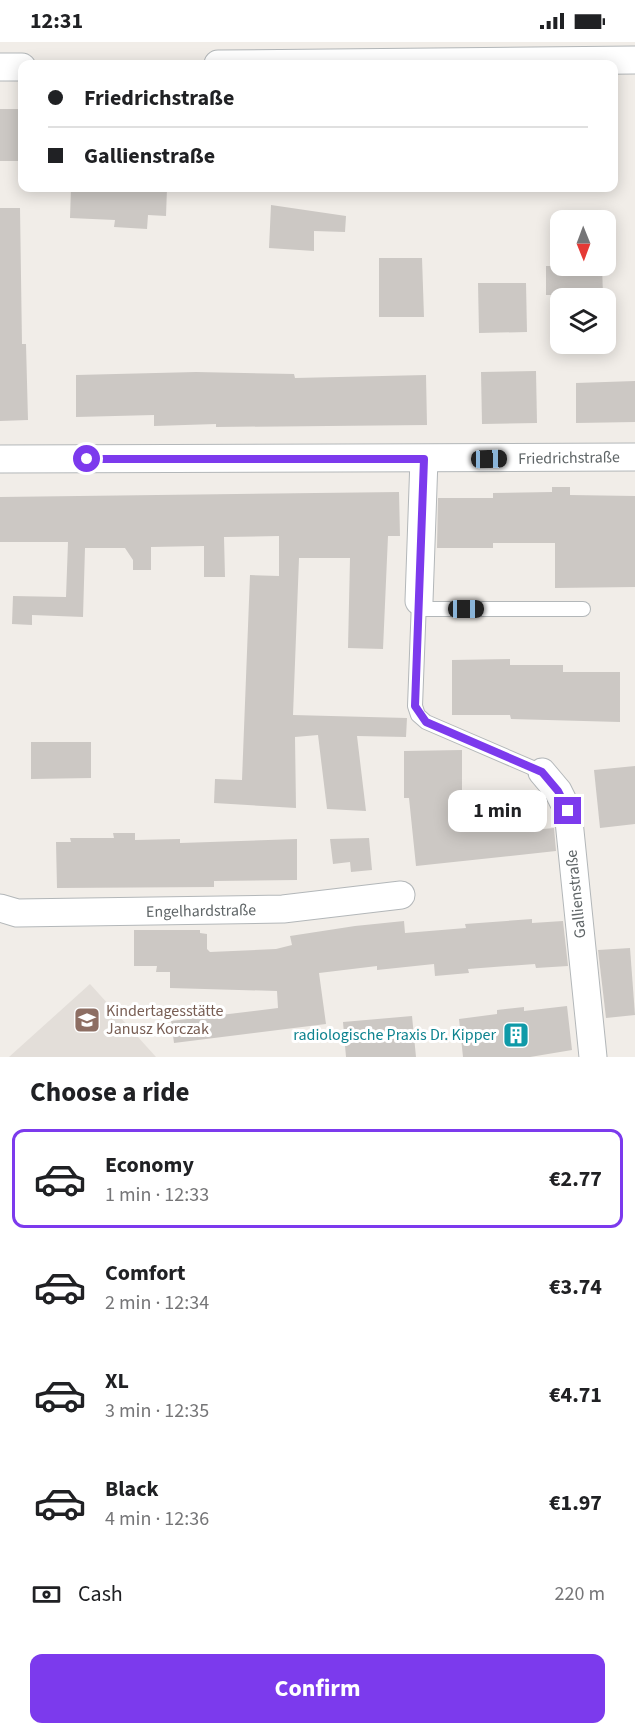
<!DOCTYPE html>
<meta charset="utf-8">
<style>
body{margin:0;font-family:"Source Sans 3",sans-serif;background:#f6f6f6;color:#202124;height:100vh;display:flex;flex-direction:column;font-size:22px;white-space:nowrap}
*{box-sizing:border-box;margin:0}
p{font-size:20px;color:#757577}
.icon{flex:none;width:33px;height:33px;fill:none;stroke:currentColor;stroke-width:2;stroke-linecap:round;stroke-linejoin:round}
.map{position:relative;height:1015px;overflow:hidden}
.details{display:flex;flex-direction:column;background:#fff;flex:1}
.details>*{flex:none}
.hud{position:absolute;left:18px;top:18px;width:600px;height:132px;border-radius:12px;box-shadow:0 3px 15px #0003;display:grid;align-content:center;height:132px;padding:0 30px;background:#fff}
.needle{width:39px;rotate:179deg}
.fabs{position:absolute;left:550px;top:168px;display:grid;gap:12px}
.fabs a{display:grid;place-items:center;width:66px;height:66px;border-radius:12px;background:#fff;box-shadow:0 3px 15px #0003;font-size:30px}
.end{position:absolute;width:27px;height:27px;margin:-14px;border:8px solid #7c3aed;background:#fff;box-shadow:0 0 0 3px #fff}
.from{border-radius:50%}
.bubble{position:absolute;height:42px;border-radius:12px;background:#fff;box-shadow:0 3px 15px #0003;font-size:20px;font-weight:700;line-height:42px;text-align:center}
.car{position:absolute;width:18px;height:36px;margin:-18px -9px;border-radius:8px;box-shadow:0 0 4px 2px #0007;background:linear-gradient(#222 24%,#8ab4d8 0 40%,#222 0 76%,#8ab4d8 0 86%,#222 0)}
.hud b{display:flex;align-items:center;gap:21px;height:57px;font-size:22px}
.hud b+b{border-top:2px solid #e0e0e0}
.hud i{width:15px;height:15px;background:#202124}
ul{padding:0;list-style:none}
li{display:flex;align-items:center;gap:18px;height:99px;margin:0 12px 9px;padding:0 18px;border:3px solid transparent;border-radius:12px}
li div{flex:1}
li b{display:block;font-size:22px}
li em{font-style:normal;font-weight:700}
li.current{border-color:#7c3aed}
li>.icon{width:54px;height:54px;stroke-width:1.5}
h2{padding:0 30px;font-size:27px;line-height:72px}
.pay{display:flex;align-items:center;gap:15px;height:66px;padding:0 30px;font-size:22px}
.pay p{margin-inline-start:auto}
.action{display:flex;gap:12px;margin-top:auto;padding:12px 30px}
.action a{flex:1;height:69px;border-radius:12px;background:#7c3aed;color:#fff;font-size:24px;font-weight:700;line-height:69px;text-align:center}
.status{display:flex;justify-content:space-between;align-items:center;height:42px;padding:0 30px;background:#fff;direction:ltr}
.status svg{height:16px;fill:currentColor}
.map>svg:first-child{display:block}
.education{fill:#e3ded9}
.building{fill:#ccc8c4}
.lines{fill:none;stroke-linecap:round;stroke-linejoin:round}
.lane-casing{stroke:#b3b7b9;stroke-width:16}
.street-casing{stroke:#b3b7b9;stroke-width:29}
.lane{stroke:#fff;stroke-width:14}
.street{stroke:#fff;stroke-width:27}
.route{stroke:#7c3aed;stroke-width:8}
.labels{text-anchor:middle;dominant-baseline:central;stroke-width:6;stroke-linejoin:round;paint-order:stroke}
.street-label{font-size:16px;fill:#5f6567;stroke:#fff}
.education-label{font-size:16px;fill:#785e54;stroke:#fff;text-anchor:start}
.culture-label{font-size:16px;fill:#0d838f;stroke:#fff;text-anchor:end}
</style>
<div class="status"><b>12:31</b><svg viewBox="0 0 49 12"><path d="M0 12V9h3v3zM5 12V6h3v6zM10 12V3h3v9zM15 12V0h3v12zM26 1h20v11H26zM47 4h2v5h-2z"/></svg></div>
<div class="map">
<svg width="635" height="1015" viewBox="0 0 635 1015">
<rect width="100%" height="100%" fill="#f1ede8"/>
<path class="education" d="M 90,942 L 156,1015 L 9,1015 Z"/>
<g class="building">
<rect x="0" y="67" width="22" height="52"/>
<path d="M 71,146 L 167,146 L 166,174 L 148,173 L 147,187 L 114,185 L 115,178 L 70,176 Z"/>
<path d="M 271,163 L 346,174 L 345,190 L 314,189 L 314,209 L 269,206 Z"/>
<path d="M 0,166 L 20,166 L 22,302 L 26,302 L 28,378 L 0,379 Z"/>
<path d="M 379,216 L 422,216 L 424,275 L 379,275 Z"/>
<path d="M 546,224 L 602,224 L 603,253 L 546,253 Z"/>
<path d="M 478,241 L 526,241 L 527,290 L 479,291 Z"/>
<path d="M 536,329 L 537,381 L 482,382 L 481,330 Z"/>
<path d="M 196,330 L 294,332 L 295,336 L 426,333 L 427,383 L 216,385 L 216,382 L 154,384 L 154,373 L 76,375 L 76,333 Z"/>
<path d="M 635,339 L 635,380 L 576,381 L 576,341 Z"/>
<path d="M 552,445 L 570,445 L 570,453 L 635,454 L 635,545 L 555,546 L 555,501 L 493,501 L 493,506 L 437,506 L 438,456 L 493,456 L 493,451 L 552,450 Z"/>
<path d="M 399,450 L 400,494 L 388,494 L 383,607 L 348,606 L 350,516 L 299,516 L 293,673 L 407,676 L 406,695 L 357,694 L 366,769 L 327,767 L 318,693 L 295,695 L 296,766 L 214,761 L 215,737 L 242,738 L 250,533 L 279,534 L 279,494 L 224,495 L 225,535 L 204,535 L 204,504 L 151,505 L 151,528 L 133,528 L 133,518 L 125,506 L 85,506 L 83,575 L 32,573 L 32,583 L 12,582 L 13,554 L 66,555 L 68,500 L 0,500 L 0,455 Z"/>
<path d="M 510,617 L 510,623 L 563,623 L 563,630 L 620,630 L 620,680 L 511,677 L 510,673 L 452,673 L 452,618 Z"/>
<path d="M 31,700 L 91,700 L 91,736 L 31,737 Z"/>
<path d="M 462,708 L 462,772 L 530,769 L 532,788 L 554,786 L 556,809 L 416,824 L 409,756 L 404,756 L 404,709 Z"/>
<path d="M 635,724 L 635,782 L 600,786 L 594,728 Z"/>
<path d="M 113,791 L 135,791 L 135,798 L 180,797 L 180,801 L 297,797 L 297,838 L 214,839 L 214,845 L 57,846 L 56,800 L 71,800 L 70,796 L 114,796 Z"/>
<path d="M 369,796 L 372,828 L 351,830 L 350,820 L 333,822 L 330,797 Z"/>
<path d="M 532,877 L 532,881 L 563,879 L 568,924 L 536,926 L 535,922 L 468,927 L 469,931 L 435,934 L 434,922 L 377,928 L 377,924 L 319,931 L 326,982 L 174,1001 L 171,979 L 278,966 L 277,949 L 170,946 L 170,930 L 156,930 L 157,924 L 134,924 L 134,888 L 200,888 L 200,891 L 207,892 L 207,907 L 210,910 L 276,907 L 292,903 L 290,894 L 355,884 L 404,879 L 405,891 L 466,886 L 465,882 Z"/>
<path d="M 630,906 L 635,973 L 606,976 L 598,908 Z"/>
<path d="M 567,964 L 572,1008 L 530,1015 L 463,1015 L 459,977 L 497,972 L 497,968 L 524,965 L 524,969 Z"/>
<path d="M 412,974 L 416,1015 L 346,1015 L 343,980 Z"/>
</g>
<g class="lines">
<defs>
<g id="lane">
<path d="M 419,559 L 415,664 L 418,673 L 426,680 L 542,730"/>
<path d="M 419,567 L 583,567"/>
</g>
<g id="street">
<path d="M 218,22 L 635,18"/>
<path d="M 0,25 L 22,25"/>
<path d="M 0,417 L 635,415"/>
<path d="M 419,559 L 424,417"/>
<path d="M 542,730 L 558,749 L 568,769 L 593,1015"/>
<path d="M 0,866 L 17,871 L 283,867 L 401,853"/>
</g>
</defs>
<use href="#lane" class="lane-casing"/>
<use href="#street" class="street-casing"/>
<use href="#lane" class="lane"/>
<use href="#street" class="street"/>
</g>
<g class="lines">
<path class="route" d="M 87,417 L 424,417 L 415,664 L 426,680 L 542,730 L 558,749 L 568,769"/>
</g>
<defs>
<symbol id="school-square" viewBox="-11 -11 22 22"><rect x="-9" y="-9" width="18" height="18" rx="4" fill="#8d6e63" stroke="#fff"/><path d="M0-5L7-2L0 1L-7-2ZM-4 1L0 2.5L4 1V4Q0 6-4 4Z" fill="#fff"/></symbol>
<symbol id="building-square" viewBox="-11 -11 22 22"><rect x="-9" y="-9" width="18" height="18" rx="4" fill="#0f9aa8" stroke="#fff"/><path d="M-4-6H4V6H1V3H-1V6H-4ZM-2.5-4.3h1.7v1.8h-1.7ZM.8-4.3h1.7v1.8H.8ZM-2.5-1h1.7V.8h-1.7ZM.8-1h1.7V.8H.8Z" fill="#fff"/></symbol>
</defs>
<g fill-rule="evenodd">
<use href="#school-square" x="72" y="963" width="30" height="30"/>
<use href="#building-square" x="501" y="978" width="30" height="30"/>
</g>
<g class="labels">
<g class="street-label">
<text transform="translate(569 416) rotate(-1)">Friedrichstraße</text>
<text transform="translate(576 852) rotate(-96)">Gallienstraße</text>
<text transform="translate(201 869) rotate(-1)">Engelhardstraße</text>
</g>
<g class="education-label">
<text x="106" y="969">Kindertagesstätte<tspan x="106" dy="18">Janusz Korczak</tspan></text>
</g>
<g class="culture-label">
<text x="496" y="993">radiologische Praxis Dr. Kipper</text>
</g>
</g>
</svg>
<div class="fabs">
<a><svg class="needle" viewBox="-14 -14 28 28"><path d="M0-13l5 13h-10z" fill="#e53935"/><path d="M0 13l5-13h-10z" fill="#757577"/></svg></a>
<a><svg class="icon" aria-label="layers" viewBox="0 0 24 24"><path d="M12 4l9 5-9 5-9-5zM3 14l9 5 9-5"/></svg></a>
</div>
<i class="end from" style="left:87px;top:417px"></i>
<i class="end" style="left:568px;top:769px"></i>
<div class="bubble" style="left:448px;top:748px;width:99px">1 min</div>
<i class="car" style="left:489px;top:417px;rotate:89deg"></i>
<i class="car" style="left:466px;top:567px;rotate:90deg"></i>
<div class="hud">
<b><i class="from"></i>Friedrichstraße</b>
<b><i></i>Gallienstraße</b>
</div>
</div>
<section class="details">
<h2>Choose a ride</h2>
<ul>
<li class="current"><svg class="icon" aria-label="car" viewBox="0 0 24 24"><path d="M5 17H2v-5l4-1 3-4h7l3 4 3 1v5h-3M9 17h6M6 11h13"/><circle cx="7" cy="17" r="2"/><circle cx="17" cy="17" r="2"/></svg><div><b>Economy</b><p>1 min · 12:33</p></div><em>€2.77</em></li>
<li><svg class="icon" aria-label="car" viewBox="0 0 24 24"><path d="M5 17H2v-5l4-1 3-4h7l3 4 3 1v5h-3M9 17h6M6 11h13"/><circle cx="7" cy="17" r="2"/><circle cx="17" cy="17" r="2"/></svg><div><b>Comfort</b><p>2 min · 12:34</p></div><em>€3.74</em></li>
<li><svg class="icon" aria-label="car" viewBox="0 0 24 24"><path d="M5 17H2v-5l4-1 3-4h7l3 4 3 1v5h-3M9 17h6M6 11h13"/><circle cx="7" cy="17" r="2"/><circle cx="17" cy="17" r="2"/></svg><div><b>XL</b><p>3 min · 12:35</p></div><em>€4.71</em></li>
<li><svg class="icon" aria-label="car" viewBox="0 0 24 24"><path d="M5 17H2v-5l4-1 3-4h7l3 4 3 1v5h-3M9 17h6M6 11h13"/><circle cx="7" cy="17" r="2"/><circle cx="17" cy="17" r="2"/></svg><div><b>Black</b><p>4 min · 12:36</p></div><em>€1.97</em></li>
</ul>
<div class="pay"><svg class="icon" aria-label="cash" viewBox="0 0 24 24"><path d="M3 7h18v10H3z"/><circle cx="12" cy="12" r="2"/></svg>Cash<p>220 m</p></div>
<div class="action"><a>Confirm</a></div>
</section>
